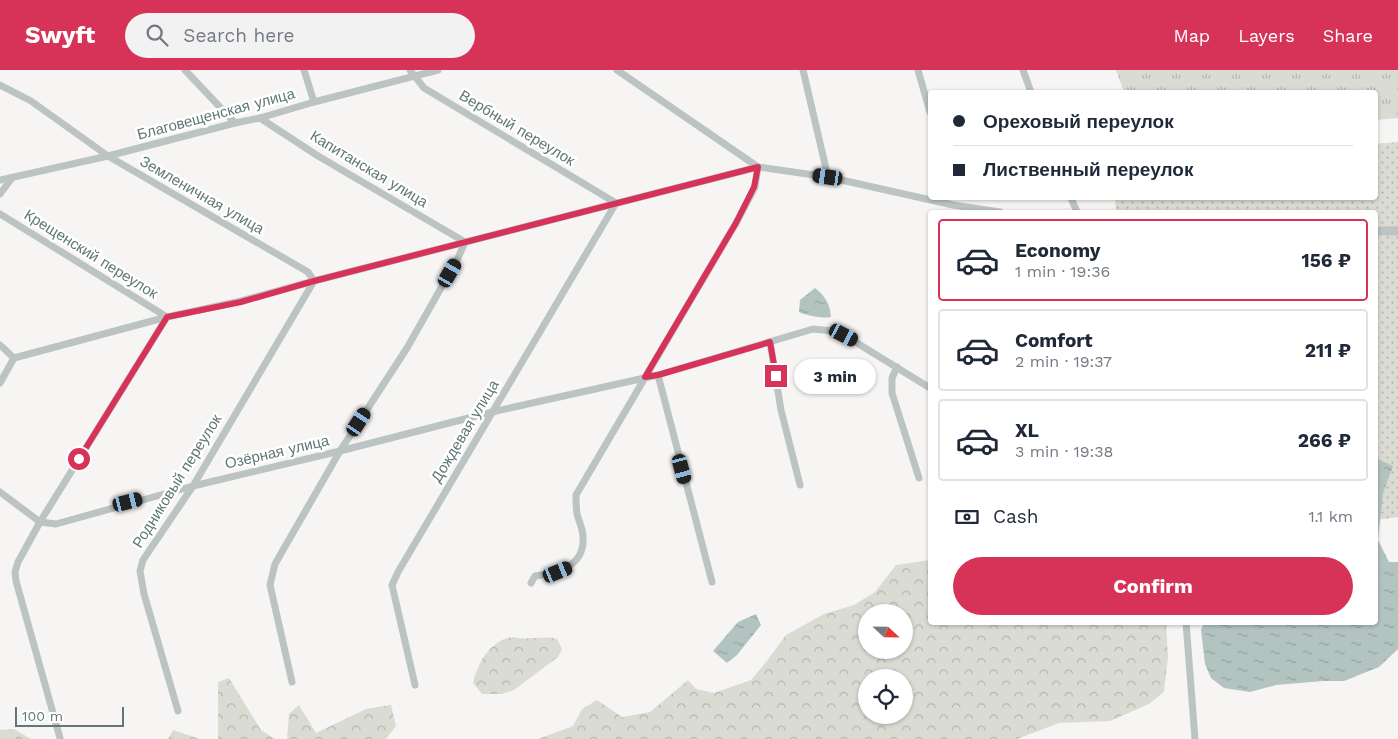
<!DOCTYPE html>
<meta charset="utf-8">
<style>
body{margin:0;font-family:"Work Sans",sans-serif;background:#f2f2f3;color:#1f2937;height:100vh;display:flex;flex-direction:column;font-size:19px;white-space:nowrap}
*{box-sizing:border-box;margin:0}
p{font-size:16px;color:#747a83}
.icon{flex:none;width:28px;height:28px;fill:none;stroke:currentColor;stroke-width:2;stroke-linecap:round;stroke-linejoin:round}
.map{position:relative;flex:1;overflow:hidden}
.details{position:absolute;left:928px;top:140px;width:450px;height:415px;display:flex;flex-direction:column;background:#fff;border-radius:5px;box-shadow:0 1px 4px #0004}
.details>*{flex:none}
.banner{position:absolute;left:928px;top:20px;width:450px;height:110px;border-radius:5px;box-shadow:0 1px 4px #0004;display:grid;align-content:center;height:110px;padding:0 25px;background:#fff}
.needle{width:32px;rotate:112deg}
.tools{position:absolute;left:858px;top:534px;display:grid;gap:10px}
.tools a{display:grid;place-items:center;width:55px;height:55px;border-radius:50%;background:#fff;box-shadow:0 1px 4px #0004;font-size:25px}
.scale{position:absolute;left:15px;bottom:12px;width:109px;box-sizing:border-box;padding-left:5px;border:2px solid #5f7877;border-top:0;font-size:14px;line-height:18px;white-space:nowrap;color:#5f7877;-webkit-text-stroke:4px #fff;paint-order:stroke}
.end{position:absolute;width:22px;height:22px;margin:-11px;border:6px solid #d73358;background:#fff;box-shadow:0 0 0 2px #fff}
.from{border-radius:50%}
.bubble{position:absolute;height:35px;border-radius:18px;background:#fff;box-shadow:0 1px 4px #0004;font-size:16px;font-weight:700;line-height:35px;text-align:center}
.car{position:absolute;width:15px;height:30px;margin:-15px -8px;border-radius:6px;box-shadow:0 0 4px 1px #0007;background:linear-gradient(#222 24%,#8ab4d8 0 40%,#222 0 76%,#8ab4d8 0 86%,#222 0)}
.banner b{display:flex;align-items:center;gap:18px;height:48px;font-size:19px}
.banner b+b{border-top:1px solid #e0e1e3}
.banner i{width:12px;height:12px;background:#1f2937}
ul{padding:9px 0 0;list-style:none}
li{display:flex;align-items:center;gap:15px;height:82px;margin:0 10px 8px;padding:0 15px;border:2px solid #e0e1e3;border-radius:5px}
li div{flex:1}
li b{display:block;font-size:19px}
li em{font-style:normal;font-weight:700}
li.current{border-color:#d73358}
li>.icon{width:45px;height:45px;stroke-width:1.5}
.pay{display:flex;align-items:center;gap:12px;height:55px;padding:0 25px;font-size:19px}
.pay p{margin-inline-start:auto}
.primary-button{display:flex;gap:10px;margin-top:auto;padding:10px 25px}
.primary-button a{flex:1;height:58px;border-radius:30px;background:#d73358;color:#fff;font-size:20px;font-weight:700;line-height:58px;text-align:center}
header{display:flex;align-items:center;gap:30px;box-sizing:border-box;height:70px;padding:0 25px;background:#d73358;color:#fff}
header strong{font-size:24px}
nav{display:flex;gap:28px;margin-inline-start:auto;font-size:18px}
.search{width:350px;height:45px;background:#f2f2f3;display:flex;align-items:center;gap:12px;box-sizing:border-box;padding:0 18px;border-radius:28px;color:#747a83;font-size:19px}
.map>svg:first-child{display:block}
.grass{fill:url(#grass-tufts)}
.forest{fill:url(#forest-crowns);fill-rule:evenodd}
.garden{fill:url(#garden-dots)}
.water{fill:url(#water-ripples)}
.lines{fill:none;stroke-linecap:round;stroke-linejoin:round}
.minor{stroke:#bbc3c3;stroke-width:7}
.tertiary{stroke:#bbc3c3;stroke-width:9}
.route{stroke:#d73358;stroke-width:6}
.labels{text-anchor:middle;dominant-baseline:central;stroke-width:5;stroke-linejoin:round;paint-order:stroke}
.street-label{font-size:15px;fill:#5f7877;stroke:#fff}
</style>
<header>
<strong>Swyft</strong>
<div class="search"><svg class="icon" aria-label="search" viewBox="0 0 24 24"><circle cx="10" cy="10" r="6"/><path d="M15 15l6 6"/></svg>Search here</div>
<nav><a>Map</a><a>Layers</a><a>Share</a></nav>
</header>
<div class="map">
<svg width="1398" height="669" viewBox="0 0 1398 669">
<defs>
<pattern id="grass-tufts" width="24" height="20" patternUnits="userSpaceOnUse" patternTransform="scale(1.25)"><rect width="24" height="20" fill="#dadbd3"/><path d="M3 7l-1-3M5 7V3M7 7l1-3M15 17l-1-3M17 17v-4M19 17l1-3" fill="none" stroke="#b4b6b0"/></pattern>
<pattern id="forest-crowns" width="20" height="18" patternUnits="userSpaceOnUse" patternTransform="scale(1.25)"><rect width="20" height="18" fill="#dadbd3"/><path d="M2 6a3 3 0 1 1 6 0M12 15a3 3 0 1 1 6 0" fill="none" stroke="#b4b6b0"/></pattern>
<pattern id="garden-dots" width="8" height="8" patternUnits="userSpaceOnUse" patternTransform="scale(1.25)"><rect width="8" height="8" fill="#dadbd3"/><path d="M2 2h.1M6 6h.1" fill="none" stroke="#b4b6b0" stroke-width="1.8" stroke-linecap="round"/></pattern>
<pattern id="water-ripples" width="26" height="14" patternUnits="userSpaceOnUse" patternTransform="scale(1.25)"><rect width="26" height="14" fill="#b2c3c0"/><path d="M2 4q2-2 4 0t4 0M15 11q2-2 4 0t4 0" fill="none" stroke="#94a3a1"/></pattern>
</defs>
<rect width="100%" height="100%" fill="#f7f5f4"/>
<path class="grass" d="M 1116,0 L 1398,0 L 1398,48 L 1375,50 L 1375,22 L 1124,22 Z"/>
<g class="forest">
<path d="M 930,490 L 930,552 L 1166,553 L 1168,586 L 1164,622 L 1149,634 L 1110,651 L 1059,653 L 1017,669 L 538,669 L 573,656 L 582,639 L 597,630 L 622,647 L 650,642 L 688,610 L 696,619 L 714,623 L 751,610 L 766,592 L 786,565 L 824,544 L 854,535 L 875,522 L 896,495 ZM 866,542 L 904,542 L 904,580 L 866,580 ZM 866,608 L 904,608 L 904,645 L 866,645 Z"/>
<path d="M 514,567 C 528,571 543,565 557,569 L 562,579 L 558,587 L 514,620 L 502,624 L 482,624 L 473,613 C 478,592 491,569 514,567 Z"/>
<path d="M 229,608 L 261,660 L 275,669 L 218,669 L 218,612 Z"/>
<path d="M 299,635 L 316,663 L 366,639 L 391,635 L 396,656 L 386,669 L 287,669 L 289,644 Z"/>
<path d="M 14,659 L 31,669 L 0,669 L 0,660 Z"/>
<path d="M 173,660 L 200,669 L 168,669 Z"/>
</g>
<path class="garden" d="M 1398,72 L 1398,447 L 1375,450 L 1375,203 L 1379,154 L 1375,153 L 1375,142 L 1116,142 L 1115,128 L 1375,128 L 1375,74 Z"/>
<g class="water">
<path d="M 815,218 C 825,226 830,234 831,247 C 825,249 804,245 799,242 L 800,230 Z"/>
<path d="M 1378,389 L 1393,396 L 1383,423 L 1378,470 L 1389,492 L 1398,492 L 1398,579 L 1379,597 L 1344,611 L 1323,611 L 1276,615 L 1250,622 L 1224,618 L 1211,608 L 1205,594 L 1201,560 L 1204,553 L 1375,552 L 1375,390 Z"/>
<path d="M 756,544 L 761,555 L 737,585 L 727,593 L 713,581 L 738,552 Z"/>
</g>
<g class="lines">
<g class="minor">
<path d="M 185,0 L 235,53"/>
<path d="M 304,0 L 314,32"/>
<path d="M 410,0 L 424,18 L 616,133 L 398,502 L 392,515 L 415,615"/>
<path d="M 617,0 L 758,97"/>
<path d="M 803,0 L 828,107"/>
<path d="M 918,0 L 930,42"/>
<path d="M 1023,0 L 1031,22"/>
<path d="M 0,15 L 31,31 L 108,86 L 308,202 L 314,211 L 193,416 L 143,490 L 140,501 L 144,524 L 178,641"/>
<path d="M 260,48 L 318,86 L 465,172 L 458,188 L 407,278 L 340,381 L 275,494 L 270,515 L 292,612"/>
<path d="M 0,110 L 108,86 L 235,53 L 260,48 L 314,32 L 438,0"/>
<path d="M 0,124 L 12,108"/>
<path d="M 1071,128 L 1077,142"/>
<path d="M 0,144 L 167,247 L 40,452 L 18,492 L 15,502 L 16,511 L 60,668"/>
<path d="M 770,272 L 781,340 L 800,415"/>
<path d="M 0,275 L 14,288"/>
<path d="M 14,288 L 167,247 L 241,231 L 314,211 L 758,97 L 828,107 L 953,135 L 1000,142"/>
<path d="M 897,297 L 892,308 L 892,323 L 919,408"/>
<path d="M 658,305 L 712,512"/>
<path d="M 0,313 L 14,288"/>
<path d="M 0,422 L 40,452 L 56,454 L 193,416 L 340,381 L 492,342 L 658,305 L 813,259 L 833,261 L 844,265 L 930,318"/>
<path d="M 531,513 L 535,506 C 558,503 585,496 583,467 C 583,459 579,452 577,444 C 576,438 576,431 576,425 L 736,153 L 755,117 L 758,97"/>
<path d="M 1186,552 L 1195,669"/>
</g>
<path class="tertiary" d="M 1375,161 L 1398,161"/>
</g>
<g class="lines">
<path class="route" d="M 79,389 L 167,247 L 241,232 L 314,211 L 758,97 L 754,117 L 736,153 L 645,307 L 658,305 L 770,272 L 776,306"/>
</g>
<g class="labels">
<g class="street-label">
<text transform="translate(216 44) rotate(-15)">Благовещенская улица</text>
<text transform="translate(517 58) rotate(31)">Вербный переулок</text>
<text transform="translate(369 99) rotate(31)">Капитанская улица</text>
<text transform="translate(202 125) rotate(30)">Земленичная улица</text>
<text transform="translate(91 184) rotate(32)">Крещенский переулок</text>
<text transform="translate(465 361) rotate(-59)">Дождевая улица</text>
<text transform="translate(277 382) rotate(-13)">Озёрная улица</text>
<text transform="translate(177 411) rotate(-58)">Родниковый переулок</text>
</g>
</g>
</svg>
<div class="tools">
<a><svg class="needle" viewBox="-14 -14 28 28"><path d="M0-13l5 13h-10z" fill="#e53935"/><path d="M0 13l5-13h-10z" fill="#747a83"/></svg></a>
<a><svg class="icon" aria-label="locate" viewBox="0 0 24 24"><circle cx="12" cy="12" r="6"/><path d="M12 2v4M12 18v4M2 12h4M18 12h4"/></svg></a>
</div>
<div class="scale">100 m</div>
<i class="end from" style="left:79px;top:389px"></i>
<i class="end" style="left:776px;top:306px"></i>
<div class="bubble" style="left:794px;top:289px;width:82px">3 min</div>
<i class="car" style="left:828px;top:107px;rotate:278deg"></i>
<i class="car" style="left:450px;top:203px;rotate:30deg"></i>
<i class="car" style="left:844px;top:265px;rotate:117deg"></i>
<i class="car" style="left:359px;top:352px;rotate:33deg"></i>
<i class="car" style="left:682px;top:399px;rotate:165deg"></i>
<i class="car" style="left:128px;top:432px;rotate:76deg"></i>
<i class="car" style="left:558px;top:502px;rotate:68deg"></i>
<div class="banner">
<b><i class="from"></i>Ореховый переулок</b>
<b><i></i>Лиственный переулок</b>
</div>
<section class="details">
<ul>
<li class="current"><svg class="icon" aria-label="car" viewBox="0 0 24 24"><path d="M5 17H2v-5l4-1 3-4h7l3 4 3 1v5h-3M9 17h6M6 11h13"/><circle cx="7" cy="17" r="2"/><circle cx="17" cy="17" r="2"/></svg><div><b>Economy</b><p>1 min · 19:36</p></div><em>156 ₽</em></li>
<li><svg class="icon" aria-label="car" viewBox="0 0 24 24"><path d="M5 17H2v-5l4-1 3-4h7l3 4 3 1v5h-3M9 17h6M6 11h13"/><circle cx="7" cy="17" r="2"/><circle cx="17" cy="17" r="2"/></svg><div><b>Comfort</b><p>2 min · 19:37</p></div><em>211 ₽</em></li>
<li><svg class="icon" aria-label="car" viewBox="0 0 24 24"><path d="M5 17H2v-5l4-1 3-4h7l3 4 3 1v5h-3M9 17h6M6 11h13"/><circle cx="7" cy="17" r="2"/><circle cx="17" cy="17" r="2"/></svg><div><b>XL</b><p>3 min · 19:38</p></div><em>266 ₽</em></li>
</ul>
<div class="pay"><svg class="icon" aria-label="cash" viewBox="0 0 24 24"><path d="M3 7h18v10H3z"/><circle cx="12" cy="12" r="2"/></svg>Cash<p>1.1 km</p></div>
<div class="primary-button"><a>Confirm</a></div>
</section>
</div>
